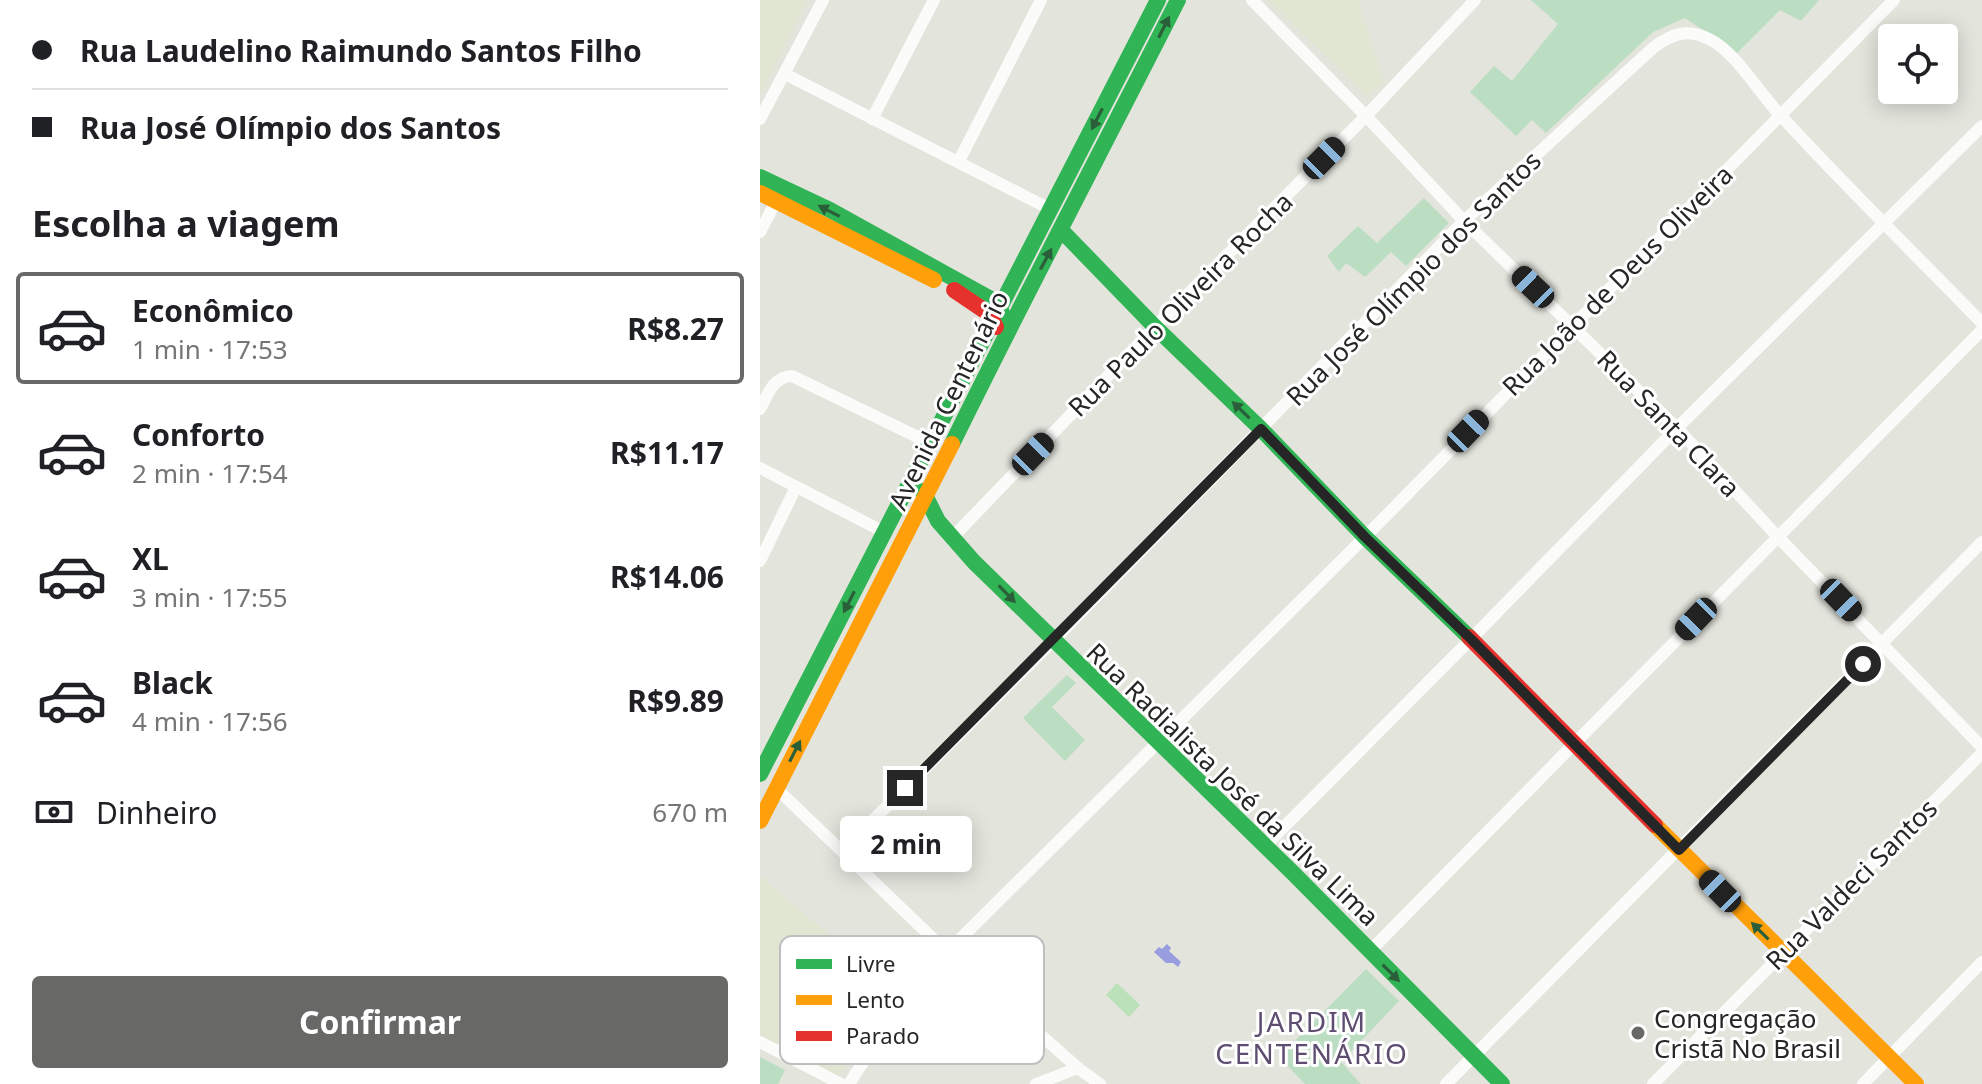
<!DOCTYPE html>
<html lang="pt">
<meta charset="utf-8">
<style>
body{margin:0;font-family:"Noto Sans",sans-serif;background:#f6f6f6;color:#202124;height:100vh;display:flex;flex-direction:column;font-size:30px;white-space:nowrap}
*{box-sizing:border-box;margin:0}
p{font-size:26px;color:#757577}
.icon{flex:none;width:44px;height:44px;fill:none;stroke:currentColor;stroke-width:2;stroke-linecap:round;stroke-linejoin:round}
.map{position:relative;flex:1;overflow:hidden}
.sheet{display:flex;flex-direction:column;background:#fff;width:760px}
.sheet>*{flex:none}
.banner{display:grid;align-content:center;height:176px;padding:0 32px;background:#fff}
.fabs{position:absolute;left:1118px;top:24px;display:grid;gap:16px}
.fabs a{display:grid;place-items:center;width:80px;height:80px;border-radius:8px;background:#fff;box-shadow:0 4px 20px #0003;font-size:40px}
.end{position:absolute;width:36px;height:36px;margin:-18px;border:10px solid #262626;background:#fff;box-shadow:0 0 0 4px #fff}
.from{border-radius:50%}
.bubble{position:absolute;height:56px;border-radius:8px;background:#fff;box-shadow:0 4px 20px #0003;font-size:26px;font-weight:700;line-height:56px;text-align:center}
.car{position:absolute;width:24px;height:48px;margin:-24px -12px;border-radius:10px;box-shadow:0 0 6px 2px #0007;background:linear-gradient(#222 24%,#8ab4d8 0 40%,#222 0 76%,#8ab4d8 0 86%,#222 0)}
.banner b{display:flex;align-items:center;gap:28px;height:76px;font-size:30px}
.banner b+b{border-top:2px solid #e0e0e0}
.banner i{width:20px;height:20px;background:#202124}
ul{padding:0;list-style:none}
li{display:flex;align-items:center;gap:24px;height:112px;margin:0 16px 12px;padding:0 16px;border:4px solid transparent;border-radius:8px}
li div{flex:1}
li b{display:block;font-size:30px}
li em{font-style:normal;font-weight:700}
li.active{border-color:#686866}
li>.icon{width:72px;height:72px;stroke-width:1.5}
h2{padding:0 32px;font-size:36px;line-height:96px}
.pay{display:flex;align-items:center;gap:20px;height:88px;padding:0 32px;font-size:30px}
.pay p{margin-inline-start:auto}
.primary-button{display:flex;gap:16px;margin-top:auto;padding:16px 32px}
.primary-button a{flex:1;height:92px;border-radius:8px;background:#686866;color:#fff;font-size:32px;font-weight:700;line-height:92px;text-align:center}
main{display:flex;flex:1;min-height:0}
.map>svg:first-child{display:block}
.education{fill:#e0e6d2}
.green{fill:#bbdec3}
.pitch{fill:#bae1ba}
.water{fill:#979dde}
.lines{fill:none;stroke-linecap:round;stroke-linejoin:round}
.street{stroke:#fbfbfa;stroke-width:12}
.fast{stroke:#30b455;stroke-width:16}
.slow{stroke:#ff9f0a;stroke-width:16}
.jam{stroke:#e5322d;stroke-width:16}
.oneway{fill:#2a5f39}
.route{stroke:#262626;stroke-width:10}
.poi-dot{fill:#686866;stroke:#fff;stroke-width:3}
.labels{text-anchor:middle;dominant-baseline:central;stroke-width:6;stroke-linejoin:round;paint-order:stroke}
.street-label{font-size:26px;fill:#262626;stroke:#fff}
.poi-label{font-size:26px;fill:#262626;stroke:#fff;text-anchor:start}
.neighbourhood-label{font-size:28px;letter-spacing:2px;fill:#5e4d71;stroke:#fff}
.key{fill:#fff;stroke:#bebebe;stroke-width:2}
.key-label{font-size:22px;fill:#262626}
</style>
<main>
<section class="sheet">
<div class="banner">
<b><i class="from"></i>Rua Laudelino Raimundo Santos Filho</b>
<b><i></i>Rua José Olímpio dos Santos</b>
</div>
<h2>Escolha a viagem</h2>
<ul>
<li class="active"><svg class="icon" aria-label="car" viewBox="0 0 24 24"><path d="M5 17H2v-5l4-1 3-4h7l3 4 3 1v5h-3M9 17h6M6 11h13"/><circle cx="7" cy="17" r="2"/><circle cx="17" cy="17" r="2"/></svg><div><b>Econômico</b><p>1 min · 17:53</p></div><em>R$8.27</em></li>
<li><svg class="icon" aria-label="car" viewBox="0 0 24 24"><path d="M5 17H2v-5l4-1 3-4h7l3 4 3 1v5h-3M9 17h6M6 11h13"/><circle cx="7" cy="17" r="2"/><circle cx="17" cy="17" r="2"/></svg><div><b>Conforto</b><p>2 min · 17:54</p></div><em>R$11.17</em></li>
<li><svg class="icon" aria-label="car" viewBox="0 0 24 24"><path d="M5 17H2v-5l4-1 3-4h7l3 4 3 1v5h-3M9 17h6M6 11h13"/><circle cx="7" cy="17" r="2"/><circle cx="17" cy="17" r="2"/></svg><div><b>XL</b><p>3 min · 17:55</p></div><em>R$14.06</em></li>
<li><svg class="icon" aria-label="car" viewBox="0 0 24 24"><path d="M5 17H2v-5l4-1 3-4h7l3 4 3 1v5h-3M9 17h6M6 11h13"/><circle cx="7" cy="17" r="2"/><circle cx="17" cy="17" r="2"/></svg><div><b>Black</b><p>4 min · 17:56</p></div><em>R$9.89</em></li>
</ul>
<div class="pay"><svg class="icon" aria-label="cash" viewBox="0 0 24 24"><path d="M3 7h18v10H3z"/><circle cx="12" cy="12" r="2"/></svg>Dinheiro<p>670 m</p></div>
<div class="primary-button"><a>Confirmar</a></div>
</section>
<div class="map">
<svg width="1222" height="1084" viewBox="0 0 1222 1084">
<rect width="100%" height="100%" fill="#e3e4dc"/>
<g class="education">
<path d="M 0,0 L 47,1 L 0,93 Z"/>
<path d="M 508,0 L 598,0 L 624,82 L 607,96 Z"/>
<path d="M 0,876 L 140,995 L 120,1015 L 78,1078 L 0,1034 Z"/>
</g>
<g class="green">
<path d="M 771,0 L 1059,0 L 1041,21 L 1020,10 L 977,53 L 925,18 L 893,32 L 786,133 L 772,120 L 756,136 L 710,92 L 734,66 L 752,81 L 798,24 Z"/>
<path d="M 664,198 L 689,223 L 646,266 L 631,252 L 605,277 L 586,263 L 579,272 L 567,256 L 598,226 L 617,243 Z"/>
<path d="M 307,675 L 316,683 L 292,707 L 325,740 L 305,761 L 263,718 Z"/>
<path d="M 606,969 L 639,1001 L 581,1062 L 601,1084 L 545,1084 L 519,1057 Z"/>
<path d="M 0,1057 L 25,1070 L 18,1084 L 0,1084 Z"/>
</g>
<path class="pitch" d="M 357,983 L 380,1005 L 369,1017 L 346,995 Z"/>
<path class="water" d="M 407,944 L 411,948 L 409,951 L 421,962 L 418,967 L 413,963 L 406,963 L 394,952 L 399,947 L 402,949 Z"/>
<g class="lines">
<g class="street">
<path d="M 492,0 L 606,116 L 704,221 L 917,428 L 1017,536 L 1222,747"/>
<path d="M 25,74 L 290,209"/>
<path d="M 0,119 L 63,0"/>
<path d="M 112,119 L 174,0"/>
<path d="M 199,161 L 281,0"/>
<path d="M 0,232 L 16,201"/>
<path d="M 0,409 C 8,394 13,377 32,376 L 170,443"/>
<path d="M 0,468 L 124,532"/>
<path d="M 192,538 L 395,327 L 606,116 L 715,0"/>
<path d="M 0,561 L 36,487"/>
<path d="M 16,788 L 187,952 L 318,1068 L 340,1084"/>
<path d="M 505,846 L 711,639 L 917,428 L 1222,126"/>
<path d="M 82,851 L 293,641 L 704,221 L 894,47 C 913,33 929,28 951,40 C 976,53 1000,94 1021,116 C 1086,187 1155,254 1222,323"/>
<path d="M 609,952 L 1222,330"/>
<path d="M 0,1042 L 81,1084"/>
<path d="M 89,1084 L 123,1031 L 187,952 L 605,537 L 1134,0"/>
<path d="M 276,1084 L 318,1068"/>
<path d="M 686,1084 L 1222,542"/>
<path d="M 893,1084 L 1222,753"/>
<path d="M 1103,1084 L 1222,962"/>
</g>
<g class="fast">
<path d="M 0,177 L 70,210 L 229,298 L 240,309 L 245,319"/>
<path d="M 301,230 L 395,327 L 501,429 L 605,537 L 709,637"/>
<path d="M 192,444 C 265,295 343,148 418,0"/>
<path d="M 163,491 L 178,521 L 214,562 L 533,873 L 742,1084"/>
<path d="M 0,774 L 398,0"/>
</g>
<g class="slow">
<path d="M 0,193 L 174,280"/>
<path d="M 0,821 L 192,444"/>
<path d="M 895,825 L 1156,1084"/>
</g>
<g class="jam">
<path d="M 194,290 L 228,313 L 236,327"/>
<path d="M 709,637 L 895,825"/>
</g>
</g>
<defs><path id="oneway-solid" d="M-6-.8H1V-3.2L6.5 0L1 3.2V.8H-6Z" transform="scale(2)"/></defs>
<g class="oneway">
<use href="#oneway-solid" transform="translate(404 27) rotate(-63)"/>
<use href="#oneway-solid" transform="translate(337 119) rotate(117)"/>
<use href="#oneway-solid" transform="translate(69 211) rotate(-153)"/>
<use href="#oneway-solid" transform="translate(286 259) rotate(-62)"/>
<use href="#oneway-solid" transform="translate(481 410) rotate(-136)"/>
<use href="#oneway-solid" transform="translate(247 594) rotate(46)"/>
<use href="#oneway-solid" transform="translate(89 602) rotate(117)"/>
<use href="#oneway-solid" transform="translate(35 751) rotate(-63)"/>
<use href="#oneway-solid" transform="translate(1000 931) rotate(-135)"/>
<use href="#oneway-solid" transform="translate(631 973) rotate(45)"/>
</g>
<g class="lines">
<path class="route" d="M 145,788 L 501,429 L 605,537 L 711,639 L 919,850 L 1103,664"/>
</g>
<circle class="poi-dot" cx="878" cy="1033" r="8"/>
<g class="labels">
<g class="street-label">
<text transform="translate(653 278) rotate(-45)">Rua José Olímpio dos Santos</text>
<text transform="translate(857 280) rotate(-45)">Rua João de Deus Oliveira</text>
<text transform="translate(420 304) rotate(-45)">Rua Paulo Oliveira Rocha</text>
<text transform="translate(188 400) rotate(-64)">Avenida Centenário</text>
<text transform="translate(909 423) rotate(46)">Rua Santa Clara</text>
<text transform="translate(473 784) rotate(44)">Rua Radialista José da Silva Lima</text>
<text transform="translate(1091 884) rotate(-45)">Rua Valdeci Santos</text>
</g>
<g class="poi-label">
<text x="894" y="1018">Congregação<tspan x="894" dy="30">Cristã No Brasil</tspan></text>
</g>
<g class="neighbourhood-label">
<text x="552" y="1021">JARDIM<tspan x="552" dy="32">CENTENÁRIO</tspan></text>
</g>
</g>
<rect x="20" y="936" width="264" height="128" rx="12" class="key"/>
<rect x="36" y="959" width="36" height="10" fill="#30b455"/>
<rect x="36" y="995" width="36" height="10" fill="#ff9f0a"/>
<rect x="36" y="1031" width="36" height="10" fill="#e5322d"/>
<g class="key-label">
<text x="86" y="972">Livre</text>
<text x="86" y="1008">Lento</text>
<text x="86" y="1044">Parado</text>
</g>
</svg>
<div class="fabs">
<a><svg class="icon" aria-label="locate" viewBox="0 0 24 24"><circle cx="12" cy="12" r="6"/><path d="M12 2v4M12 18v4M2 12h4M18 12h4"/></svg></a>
</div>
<i class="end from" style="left:1103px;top:664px"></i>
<i class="end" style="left:145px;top:788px"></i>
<div class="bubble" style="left:80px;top:816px;width:132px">2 min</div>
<i class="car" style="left:564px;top:158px;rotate:45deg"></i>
<i class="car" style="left:773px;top:287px;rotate:314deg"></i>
<i class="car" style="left:708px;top:431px;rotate:44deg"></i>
<i class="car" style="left:273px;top:454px;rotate:44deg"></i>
<i class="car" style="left:1081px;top:600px;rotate:136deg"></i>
<i class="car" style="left:936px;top:619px;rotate:224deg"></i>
<i class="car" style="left:960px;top:891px;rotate:315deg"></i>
</div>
</main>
